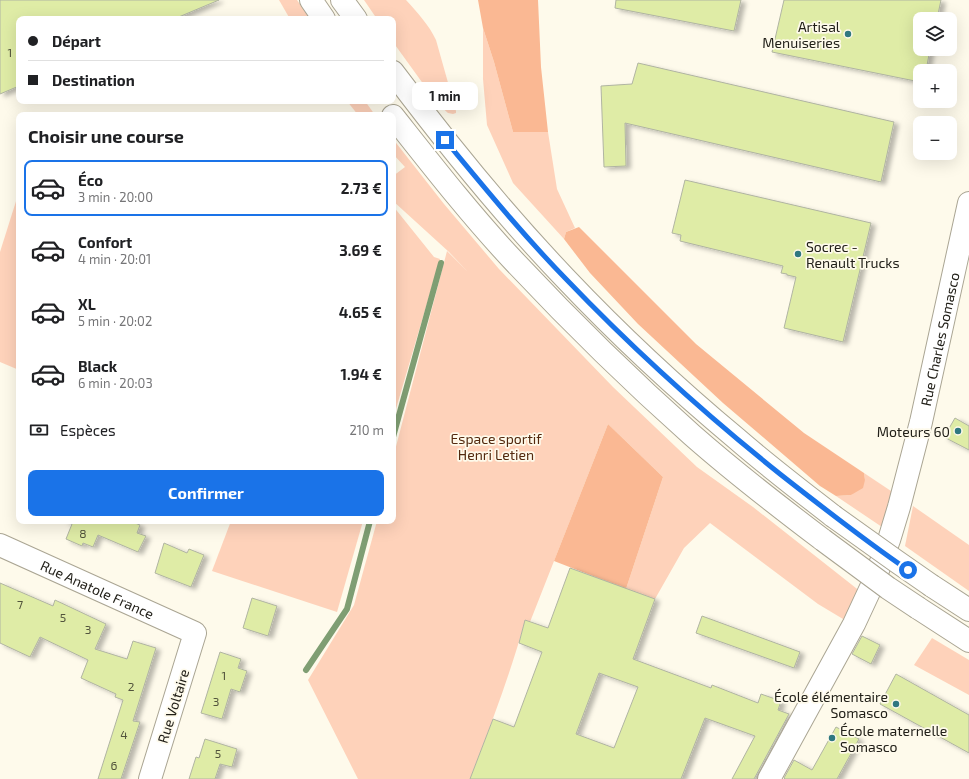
<!DOCTYPE html>
<html lang="fr">
<meta charset="utf-8">
<style>
body{margin:0;font-family:"Exo 2",sans-serif;background:#f6f6f6;color:#202124;height:100vh;display:flex;flex-direction:column;font-size:15px;white-space:nowrap}
*{box-sizing:border-box;margin:0}
p{font-size:13px;color:#757577}
.icon{flex:none;width:22px;height:22px;fill:none;stroke:currentColor;stroke-width:2;stroke-linecap:round;stroke-linejoin:round}
.map{position:relative;flex:1;overflow:hidden}
.details{position:absolute;left:16px;top:112px;width:380px;height:412px;display:flex;flex-direction:column;background:#fff;border-radius:8px;box-shadow:0 4px 16px #0002}
.details>*{flex:none}
.hud{position:absolute;left:16px;top:16px;width:380px;height:88px;border-radius:8px;box-shadow:0 4px 16px #0002;display:grid;align-content:center;height:88px;padding:0 12px;background:#fff}
.controls{position:absolute;left:913px;top:12px;display:grid;gap:8px}
.controls a{display:grid;place-items:center;width:44px;height:44px;border-radius:8px;background:#fff;box-shadow:0 4px 16px #0002;font-size:20px}
.end{position:absolute;width:18px;height:18px;margin:-9px;border:5px solid #1a73e8;background:#fff;box-shadow:0 0 0 2px #fff}
.from{border-radius:50%}
.bubble{position:absolute;height:28px;border-radius:8px;background:#fff;box-shadow:0 4px 16px #0002;font-size:13px;font-weight:700;line-height:28px;text-align:center}
.hud b{display:flex;align-items:center;gap:14px;height:38px;font-size:15px}
.hud b+b{border-top:1px solid #e0e0e0}
.hud i{width:10px;height:10px;background:#202124}
ul{padding:0;list-style:none}
li{display:flex;align-items:center;gap:12px;height:56px;margin:0 8px 6px;padding:0 4px;border:2px solid transparent;border-radius:8px}
li div{flex:1}
li b{display:block;font-size:15px}
li em{font-style:normal;font-weight:700}
li.active{border-color:#1a73e8}
li>.icon{width:36px;height:36px;stroke-width:1.5}
h2{padding:0 12px;font-size:18px;line-height:48px}
.pay{display:flex;align-items:center;gap:10px;height:44px;padding:0 12px;font-size:15px}
.pay p{margin-inline-start:auto}
.button{display:flex;gap:8px;margin-top:auto;padding:8px 12px}
.button a{flex:1;height:46px;border-radius:8px;background:#1a73e8;color:#fff;font-size:16px;font-weight:700;line-height:46px;text-align:center}
.map>svg:first-child{display:block}
.green{fill:#fed2ba}
.forest{fill:#fab893}
.lines{fill:none;stroke-linecap:round;stroke-linejoin:round}
.stream{stroke:#7f9e73;stroke-width:6}
.building{fill:#dfeca6;stroke:#b0b4a2;fill-rule:evenodd;filter:url(#shadow)}
.street-casing{stroke:#aaa593;stroke-width:24}
.highway-casing{stroke:#aaa593;stroke-width:24}
.street{stroke:#fff;stroke-width:22}
.highway{stroke:#fff;stroke-width:22}
.highway-bridge-casing{stroke:#aaa593;stroke-width:24;stroke-linecap:butt}
.highway-bridge{stroke:#fff;stroke-width:22}
.route{stroke:#1a73e8;stroke-width:5}
.poi-dot{fill:#2f7880;stroke:#fefaeb;stroke-width:1.5}
.labels{text-anchor:middle;dominant-baseline:central;stroke-width:3.5;stroke-linejoin:round;paint-order:stroke}
.number-label{font-size:12px;fill:#51533c}
.poi-label{font-size:14px;fill:#222019;stroke:#fefaeb;text-anchor:end}
.street-label{font-size:14px;fill:#222019;stroke:#fefaeb}
.park-label{font-size:14px;fill:#53290e;stroke:#fefaeb}
</style>
<div class="map">
<svg width="969" height="779" viewBox="0 0 969 779">
<defs>
<filter id="shadow"><feDropShadow dx="4.5" dy="2.5" stdDeviation="2" flood-color="#0004"/></filter>
</defs>
<rect width="100%" height="100%" fill="#fefaeb"/>
<g class="green">
<path d="M 279,0 L 297,0 L 310,19 L 290,19 Z"/>
<path d="M 364,0 L 406,0 C 417,12 429,25 436,40 L 456,111 L 456,113 L 453,114 L 448,113 L 437,103 L 393,42 L 393,19 L 377,19 Z"/>
<path d="M 483,28 L 494,62 L 513,132 L 548,132 L 557,189 L 575,228 L 566,232 L 564,239 L 513,183 L 487,125 L 483,79 Z"/>
<path d="M 347,101 L 365,101 L 375,115 L 358,115 Z"/>
<path d="M 393,139 L 444,204 L 499,269 L 613,387 L 697,467 L 753,507 L 861,592 L 848,622 L 818,604 L 710,523 L 684,548 L 655,599 L 626,589 L 663,477 L 608,424 L 530,622 L 525,621 C 510,675 490,727 470,779 L 358,779 L 308,680 L 354,605 L 377,521 L 393,521 L 393,458 L 447,251 L 468,272 L 449,252 L 393,201 L 393,176 L 405,167 L 393,154 Z"/>
<path d="M 17,198 L 19,198 L 19,370 L 0,362 L 0,252 Z"/>
<path d="M 393,206 L 434,257 L 440,259 L 393,419 Z"/>
<path d="M 864,473 L 894,493 L 882,527 L 836,496 L 851,495 L 865,480 Z"/>
<path d="M 913,506 L 969,545 L 969,591 L 905,546 Z"/>
<path d="M 231,521 L 363,521 L 337,612 L 212,571 Z"/>
<path d="M 932,638 L 969,660 L 969,695 L 914,665 Z"/>
</g>
<g class="forest">
<path d="M 478,0 L 538,0 L 541,67 L 548,132 L 513,132 L 494,62 L 483,28 Z"/>
<path d="M 579,227 L 696,344 L 804,433 L 864,473 L 865,480 L 863,488 L 851,495 L 836,496 L 820,486 L 723,403 L 638,324 L 590,273 L 564,239 L 566,232 Z"/>
<path d="M 608,424 L 663,477 L 626,589 L 554,561 Z"/>
</g>
<g class="lines">
<g class="stream">
<path d="M 393,437 L 441,263"/>
<path d="M 306,670 L 347,609 L 370,521"/>
</g>
</g>
<g class="building">
<path d="M 0,0 L 219,0 L 174,19 L 19,19 L 19,86 L 0,94 Z"/>
<path d="M 616,0 L 741,0 L 734,31 L 615,8 Z"/>
<path d="M 784,0 L 941,0 L 937,19 L 920,19 L 920,49 L 930,49 L 926,71 L 920,71 L 920,82 L 772,52 Z"/>
<path d="M 638,63 L 894,122 L 881,182 L 625,123 L 626,166 L 604,167 L 601,86 L 632,84 Z"/>
<path d="M 685,180 L 871,223 L 843,342 L 784,328 L 796,277 L 787,275 L 787,274 L 781,273 L 783,266 L 680,241 L 681,235 L 672,233 Z"/>
<path d="M 955,418 L 969,426 L 969,450 L 944,437 Z"/>
<path d="M 64,521 L 130,521 L 140,525 L 137,533 L 146,536 L 138,552 L 98,535 L 93,547 L 83,543 L 82,546 L 66,539 L 72,524 Z"/>
<path d="M 164,543 L 187,553 L 189,549 L 204,555 L 191,587 L 155,573 Z"/>
<path d="M 570,568 L 655,599 L 633,659 L 711,688 L 712,685 L 758,703 L 761,694 L 781,701 L 778,710 L 789,714 L 754,779 L 732,779 L 755,736 L 705,718 L 681,779 L 470,779 L 493,719 L 514,727 L 542,652 L 519,643 L 525,620 L 548,628 ZM 599,673 L 638,687 L 614,748 L 576,734 Z"/>
<path d="M 0,583 L 53,606 L 55,600 L 106,624 L 95,649 L 127,659 L 133,641 L 156,648 L 133,721 L 140,722 L 121,779 L 98,779 L 123,700 L 115,697 L 116,694 L 81,678 L 88,660 L 40,637 L 30,657 L 0,643 Z"/>
<path d="M 252,598 L 277,606 L 268,636 L 243,628 Z"/>
<path d="M 702,616 L 800,652 L 794,668 L 696,633 Z"/>
<path d="M 862,636 L 880,645 L 871,664 L 852,654 Z"/>
<path d="M 220,652 L 241,659 L 238,668 L 247,671 L 240,692 L 231,689 L 222,719 L 201,713 Z"/>
<path d="M 896,674 L 969,715 L 969,753 L 880,704 Z"/>
<path d="M 836,727 L 859,739 L 837,779 L 785,779 L 784,778 L 794,760 L 812,770 Z"/>
<path d="M 205,739 L 237,749 L 232,767 L 220,764 L 215,779 L 189,779 L 196,757 L 199,758 Z"/>
</g>
<g class="lines">
<defs>
<g id="street">
<path id="s1" d="M 0,545 L 195,633 L 150,779"/>
<path id="s2" d="M 769,779 L 854,624 L 874,581 L 889,540 L 899,507 L 921,422 L 969,203"/>
</g>
<g id="highway">
<path d="M 311,0 L 324,19"/>
<path d="M 342,0 L 356,19"/>
<path d="M 393,72 C 447,144 503,213 565,278 C 619,335 677,389 737,439 C 768,466 801,491 833,516"/>
<path d="M 393,116 C 431,164 469,213 511,258 C 569,320 629,379 692,435 C 734,472 778,506 823,540"/>
<path d="M 932,586 L 969,610"/>
<path d="M 918,608 L 969,641"/>
</g>
</defs>
<use href="#street" class="street-casing"/>
<use href="#highway" class="highway-casing"/>
<use href="#street" class="street"/>
<use href="#highway" class="highway"/>
<defs>
<g id="highway-bridge">
<path d="M 833,516 L 896,561 L 932,586"/>
<path d="M 823,540 L 888,588 L 918,608"/>
</g>
</defs>
<use href="#highway-bridge" class="highway-bridge-casing"/>
<use href="#highway-bridge" class="highway-bridge"/>
</g>
<g class="lines">
<path class="route" d="M 445,140 C 484,187 523,235 566,279 C 633,349 705,414 780,474 C 822,507 864,540 908,570"/>
</g>
<g class="poi-dot">
<circle cx="848" cy="34" r="4"/>
<circle cx="798" cy="254" r="4"/>
<circle cx="958" cy="431" r="4"/>
<circle cx="896" cy="704" r="4"/>
<circle cx="832" cy="738" r="4"/>
</g>
<g class="labels">
<g class="number-label">
<text x="10" y="52">1</text>
<text x="83" y="533">8</text>
<text x="20" y="604">7</text>
<text x="63" y="617">5</text>
<text x="88" y="629">3</text>
<text x="224" y="675">1</text>
<text x="131" y="686">2</text>
<text x="216" y="701">3</text>
<text x="124" y="734">4</text>
<text x="218" y="753">5</text>
<text x="114" y="765">6</text>
</g>
<g class="poi-label">
<text x="840" y="26">Artisal<tspan x="840" dy="16">Menuiseries</tspan></text>
<text x="806" y="246" text-anchor="start">Socrec -<tspan x="806" dy="16">Renault Trucks</tspan></text>
<text x="950" y="431">Moteurs 60</text>
<text x="888" y="696">École élémentaire<tspan x="888" dy="16">Somasco</tspan></text>
<text x="840" y="730" text-anchor="start">École maternelle<tspan x="840" dy="16">Somasco</tspan></text>
</g>
<g class="street-label">
<text stroke="none"><textPath href="#s2" startOffset="475">Rue Charles Somasco</textPath></text>
<text stroke="none"><textPath href="#s1" startOffset="107">Rue Anatole France</textPath></text>
<text transform="translate(173 706) rotate(-73)">Rue Voltaire</text>
</g>
<g class="park-label">
<text x="496" y="438">Espace sportif<tspan x="496" dy="16">Henri Letien</tspan></text>
</g>
</g>
</svg>
<div class="controls">
<a><svg class="icon" aria-label="layers" viewBox="0 0 24 24"><path d="M12 4l9 5-9 5-9-5zM3 14l9 5 9-5"/></svg></a>
<a>+</a>
<a>−</a>
</div>
<i class="end from" style="left:908px;top:570px"></i>
<i class="end" style="left:445px;top:140px"></i>
<div class="bubble" style="left:412px;top:82px;width:66px">1 min</div>
<div class="hud">
<b><i class="from"></i>Départ</b>
<b><i></i>Destination</b>
</div>
<section class="details">
<h2>Choisir une course</h2>
<ul>
<li class="active"><svg class="icon" aria-label="car" viewBox="0 0 24 24"><path d="M5 17H2v-5l4-1 3-4h7l3 4 3 1v5h-3M9 17h6M6 11h13"/><circle cx="7" cy="17" r="2"/><circle cx="17" cy="17" r="2"/></svg><div><b>Éco</b><p>3 min · 20:00</p></div><em>2.73 €</em></li>
<li><svg class="icon" aria-label="car" viewBox="0 0 24 24"><path d="M5 17H2v-5l4-1 3-4h7l3 4 3 1v5h-3M9 17h6M6 11h13"/><circle cx="7" cy="17" r="2"/><circle cx="17" cy="17" r="2"/></svg><div><b>Confort</b><p>4 min · 20:01</p></div><em>3.69 €</em></li>
<li><svg class="icon" aria-label="car" viewBox="0 0 24 24"><path d="M5 17H2v-5l4-1 3-4h7l3 4 3 1v5h-3M9 17h6M6 11h13"/><circle cx="7" cy="17" r="2"/><circle cx="17" cy="17" r="2"/></svg><div><b>XL</b><p>5 min · 20:02</p></div><em>4.65 €</em></li>
<li><svg class="icon" aria-label="car" viewBox="0 0 24 24"><path d="M5 17H2v-5l4-1 3-4h7l3 4 3 1v5h-3M9 17h6M6 11h13"/><circle cx="7" cy="17" r="2"/><circle cx="17" cy="17" r="2"/></svg><div><b>Black</b><p>6 min · 20:03</p></div><em>1.94 €</em></li>
</ul>
<div class="pay"><svg class="icon" aria-label="cash" viewBox="0 0 24 24"><path d="M3 7h18v10H3z"/><circle cx="12" cy="12" r="2"/></svg>Espèces<p>210 m</p></div>
<div class="button"><a>Confirmer</a></div>
</section>
</div>
